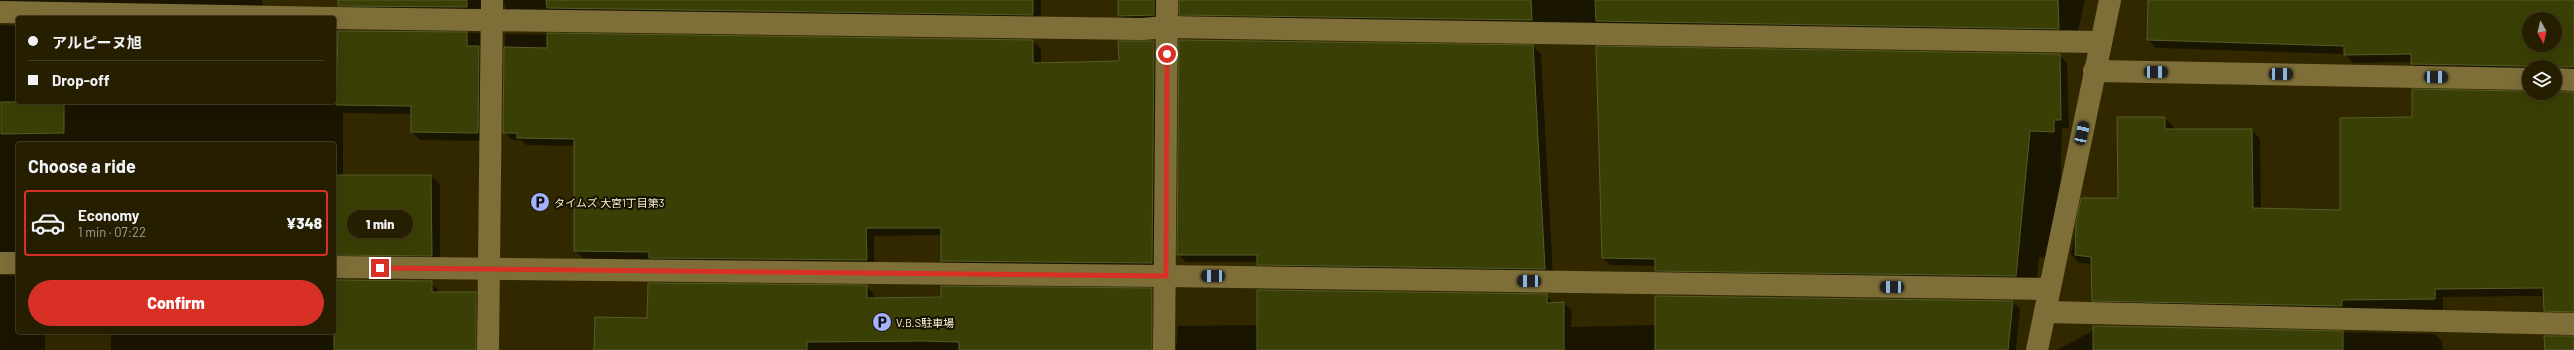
<!DOCTYPE html>
<meta charset="utf-8">
<style>
body{margin:0;font-family:Barlow,"Noto Sans JP",sans-serif;background:#2e270a;color:#f1f3f6;height:100vh;display:flex;flex-direction:column;font-size:15px;white-space:nowrap}
*{box-sizing:border-box;margin:0}
p{font-size:13px;color:#a4a299}
.icon{flex:none;width:22px;height:22px;fill:none;stroke:currentColor;stroke-width:2;stroke-linecap:round;stroke-linejoin:round}
.map{position:relative;flex:1;overflow:hidden}
.drawer{position:absolute;left:16px;top:142px;width:320px;height:192px;display:flex;flex-direction:column;background:#261e00;border-radius:4px;box-shadow:0 4px 16px #0002,0 0 0 1px #423c22}
.drawer>*{flex:none}
.banner{position:absolute;left:16px;top:16px;width:320px;height:88px;border-radius:4px;box-shadow:0 4px 16px #0002,0 0 0 1px #423c22;display:grid;align-content:center;height:88px;padding:0 12px;background:#261e00}
.needle{width:26px;rotate:172deg}
.fabs{position:absolute;left:2522px;top:12px;display:grid;gap:8px}
.fabs a{display:grid;place-items:center;width:40px;height:40px;border-radius:50%;background:#261e00;box-shadow:0 4px 16px #0002,0 0 0 1px #423c22;font-size:20px}
.end{position:absolute;width:18px;height:18px;margin:-9px;border:5px solid #d93025;background:#fff;box-shadow:0 0 0 2px #fff}
.from{border-radius:50%}
.bubble{position:absolute;height:28px;border-radius:14px;background:#261e00;box-shadow:0 4px 16px #0002,0 0 0 1px #423c22;font-size:13px;font-weight:800;line-height:28px;text-align:center}
.car{position:absolute;width:12px;height:24px;margin:-12px -6px;border-radius:5px;box-shadow:0 0 3px 1px #0007;background:linear-gradient(#222 24%,#8ab4d8 0 40%,#222 0 76%,#8ab4d8 0 86%,#222 0)}
.banner b{display:flex;align-items:center;gap:14px;height:38px;font-size:15px}
.banner b+b{border-top:1px solid #423c22}
.banner i{width:10px;height:10px;background:#f1f3f6}
ul{padding:0;list-style:none}
li{display:flex;align-items:center;gap:12px;height:66px;margin:0 8px 6px;padding:0 4px;border:2px solid transparent;border-radius:4px}
li div{flex:1}
li b{display:block;font-size:15px}
li em{font-style:normal;font-weight:800}
li.selected{border-color:#d93025}
li>.icon{width:36px;height:36px;stroke-width:1.5}
h2{padding:0 12px;font-size:18px;line-height:48px}
.cta{display:flex;gap:8px;margin-top:auto;padding:8px 12px}
.cta a{flex:1;height:46px;border-radius:24px;background:#d93025;color:#fff;font-size:16px;font-weight:800;line-height:46px;text-align:center}
.map>svg:first-child{display:block}
.shadow{fill:#0007;fill-rule:evenodd}
.building{fill:#3a3f05;stroke:#575d28;fill-rule:evenodd}
.lines{fill:none;stroke-linecap:round;stroke-linejoin:round}
.street{stroke:#7e6f39;stroke-width:22}
.route{stroke:#d93025;stroke-width:5}
.labels{text-anchor:middle;dominant-baseline:central;stroke-width:4;stroke-linejoin:round;paint-order:stroke}
.poi-label{font-size:11px;fill:#f7f0d3;stroke:#171100;text-anchor:start}
</style>
<div class="map">
<svg width="2574" height="350" viewBox="0 0 2574 350">
<rect width="100%" height="100%" fill="#322800"/>
<g class="shadow">
<path d="M 0,0 L 262,0 L 263,12 L 0,12 Z"/>
<path d="M 339,0 L 493,0 L 488,16 L 348,14 L 339,5 Z"/>
<path d="M 504,0 L 1041,0 L 1041,23 L 514,16 L 505,7 Z"/>
<path d="M 1119,0 L 1166,0 L 1162,23 L 1127,24 L 1119,16 Z"/>
<path d="M 1179,0 L 2085,0 L 2078,31 L 2066,30 L 2067,36 L 1188,22 L 1180,14 Z"/>
<path d="M 2149,0 L 2574,0 L 2574,75 L 2555,79 L 2555,67 L 2529,67 L 2529,74 L 2420,72 L 2412,62 L 2353,63 L 2345,54 L 2156,48 L 2148,40 ZM 2529,19 L 2555,19 L 2555,45 L 2529,45 Z"/>
<path d="M 0,25 L 18,26 L 18,102 L 334,102 L 334,48 L 340,48 L 339,32 L 479,33 L 487,42 L 486,141 L 420,140 L 412,132 L 412,114 L 343,113 L 343,176 L 431,176 L 440,184 L 440,264 L 334,268 L 334,144 L 18,144 L 18,259 L 0,264 Z"/>
<path d="M 505,34 L 1033,41 L 1041,49 L 1041,64 L 1120,62 L 1154,42 L 1162,49 L 1160,271 L 950,269 L 942,261 L 942,235 L 874,236 L 874,268 L 583,258 L 575,250 L 575,146 L 526,145 L 521,140 L 512,140 L 504,132 Z"/>
<path d="M 1533,46 L 1541,54 L 1553,276 L 1266,272 L 1258,262 L 1186,262 L 1178,254 Z"/>
<path d="M 2059,55 L 2067,63 L 2069,128 L 2062,128 L 2060,203 L 2052,259 L 2039,257 L 2036,284 L 1663,278 L 1656,270 L 1656,266 L 1610,265 L 1603,258 Z"/>
<path d="M 2555,91 L 2574,93 L 2574,300 L 2549,296 L 2443,297 L 2443,316 L 2102,308 L 2093,300 L 2092,264 L 2079,263 L 2071,254 L 2082,199 L 2119,199 L 2165,118 L 2173,126 L 2173,130 L 2252,130 L 2260,139 L 2261,209 L 2341,211 L 2413,118 Z"/>
<path d="M 0,275 L 18,276 L 18,332 L 45,332 L 45,350 L 0,350 Z"/>
<path d="M 334,280 L 431,282 L 440,293 L 476,293 L 484,301 L 484,350 L 111,350 L 111,332 L 334,332 Z"/>
<path d="M 866,286 L 874,294 L 874,299 L 1152,289 L 1159,297 L 1159,350 L 595,350 L 648,319 Z"/>
<path d="M 1546,295 L 1554,304 L 1564,303 L 1572,311 L 1571,327 L 1656,325 L 2013,302 L 2020,309 L 2016,350 L 1176,350 L 1178,326 L 1258,325 Z"/>
<path d="M 2094,327 L 2435,334 L 2442,342 L 2443,350 L 2057,350 L 2094,330 Z"/>
</g>
<g class="building">
<path d="M 338,0 L 467,0 L 467,7 L 338,6 Z"/>
<path d="M 546,0 L 1033,0 L 1033,15 L 547,8 Z"/>
<path d="M 1118,0 L 1154,0 L 1154,15 L 1118,16 Z"/>
<path d="M 1179,0 L 1531,0 L 1532,20 L 1179,15 Z"/>
<path d="M 1595,0 L 2058,0 L 2059,29 L 1596,21 Z"/>
<path d="M 2148,0 L 2574,0 L 2574,67 L 2411,64 L 2411,54 L 2344,55 L 2344,46 L 2147,40 ZM 2529,19 L 2555,19 L 2555,45 L 2529,45 Z"/>
<path d="M 338,31 L 467,32 L 467,46 L 479,46 L 478,133 L 411,132 L 411,106 L 336,105 Z"/>
<path d="M 547,33 L 1033,40 L 1033,63 L 1119,61 L 1118,41 L 1154,41 L 1152,263 L 941,261 L 941,228 L 866,228 L 867,260 L 649,258 L 649,252 L 574,251 L 574,139 L 517,138 L 517,133 L 503,133 L 504,47 L 547,48 Z"/>
<path d="M 1179,40 L 1533,45 L 1545,269 L 1257,265 L 1257,255 L 1177,255 Z"/>
<path d="M 1596,46 L 2060,54 L 2061,120 L 2054,120 L 2054,132 L 2030,131 L 2016,276 L 1655,271 L 1655,259 L 1602,258 Z"/>
<path d="M 2412,89 L 2574,92 L 2574,312 L 2544,311 L 2543,288 L 2435,289 L 2435,299 L 2342,300 L 2342,306 L 2092,301 L 2091,257 L 2075,255 L 2076,223 L 2081,198 L 2118,198 L 2117,117 L 2165,117 L 2165,129 L 2252,129 L 2253,208 L 2340,210 L 2340,118 L 2412,117 Z"/>
<path d="M 1,102 L 64,102 L 64,133 L 1,134 Z"/>
<path d="M 334,175 L 431,175 L 432,256 L 334,255 Z"/>
<path d="M 334,280 L 432,281 L 432,292 L 476,292 L 476,350 L 334,350 Z"/>
<path d="M 648,283 L 867,285 L 867,298 L 941,297 L 941,286 L 1152,288 L 1152,350 L 959,350 L 959,342 L 923,341 L 807,342 L 807,350 L 594,350 L 595,317 L 647,318 Z"/>
<path d="M 1257,290 L 1547,294 L 1547,303 L 1564,302 L 1564,350 L 1257,350 Z"/>
<path d="M 1655,296 L 2013,301 L 2008,350 L 1655,350 Z"/>
<path d="M 2093,326 L 2343,331 L 2343,350 L 2093,350 Z"/>
<path d="M 2544,336 L 2574,336 L 2574,350 L 2545,350 Z"/>
</g>
<g class="lines">
<g class="street">
<path d="M 0,12 L 332,18"/>
<path d="M 334,18 L 1142,29 L 1167,27 L 2101,42"/>
<path d="M 2094,71 L 2529,79"/>
<path d="M 2555,79 L 2574,80"/>
<path d="M 0,263 L 18,263"/>
<path d="M 334,267 L 1166,276 L 2049,289"/>
<path d="M 2045,312 L 2574,324"/>
<path d="M 488,350 L 492,0"/>
<path d="M 1164,350 L 1167,0"/>
<path d="M 2037,350 L 2110,0"/>
</g>
</g>
<g class="lines">
<path class="route" d="M 380,268 L 1166,276 L 1167,54"/>
</g>
<defs>
<symbol id="parking-disc" viewBox="-11 -11 22 22"><circle r="9.5" fill="#a3b2fd" stroke="#171100"/><path d="M-3.5-5.5H1a3.5 3.5 0 0 1 0 7H-1V5.5H-3.5ZM-1-3.4V-.6H.8a1.4 1.4 0 0 0 0-2.8Z" fill="#111"/></symbol>
</defs>
<g fill-rule="evenodd">
<use href="#parking-disc" x="529" y="191" width="22" height="22"/>
<use href="#parking-disc" x="871" y="311" width="22" height="22"/>
</g>
<g class="labels">
<g class="poi-label">
<text x="554" y="202">タイムズ 大宮1丁目第3</text>
<text x="896" y="322">V.B.S駐車場</text>
</g>
</g>
</svg>
<div class="fabs">
<a><svg class="needle" viewBox="-14 -14 28 28"><path d="M0-13l5 13h-10z" fill="#e53935"/><path d="M0 13l5-13h-10z" fill="#a4a299"/></svg></a>
<a><svg class="icon" aria-label="layers" viewBox="0 0 24 24"><path d="M12 4l9 5-9 5-9-5zM3 14l9 5 9-5"/></svg></a>
</div>
<i class="end from" style="left:1167px;top:54px"></i>
<i class="end" style="left:380px;top:268px"></i>
<div class="bubble" style="left:347px;top:210px;width:66px">1 min</div>
<i class="car" style="left:2156px;top:72px;rotate:91deg"></i>
<i class="car" style="left:2281px;top:74px;rotate:91deg"></i>
<i class="car" style="left:2436px;top:77px;rotate:91deg"></i>
<i class="car" style="left:2082px;top:133px;rotate:12deg"></i>
<i class="car" style="left:1213px;top:276px;rotate:271deg"></i>
<i class="car" style="left:1529px;top:281px;rotate:271deg"></i>
<i class="car" style="left:1892px;top:287px;rotate:271deg"></i>
<div class="banner">
<b><i class="from"></i>アルピーヌ旭</b>
<b><i></i>Drop-off</b>
</div>
<section class="drawer">
<h2>Choose a ride</h2>
<ul>
<li class="selected"><svg class="icon" aria-label="car" viewBox="0 0 24 24"><path d="M5 17H2v-5l4-1 3-4h7l3 4 3 1v5h-3M9 17h6M6 11h13"/><circle cx="7" cy="17" r="2"/><circle cx="17" cy="17" r="2"/></svg><div><b>Economy</b><p>1 min · 07:22</p></div><em>¥348</em></li>
</ul>
<div class="cta"><a>Confirm</a></div>
</section>
</div>
